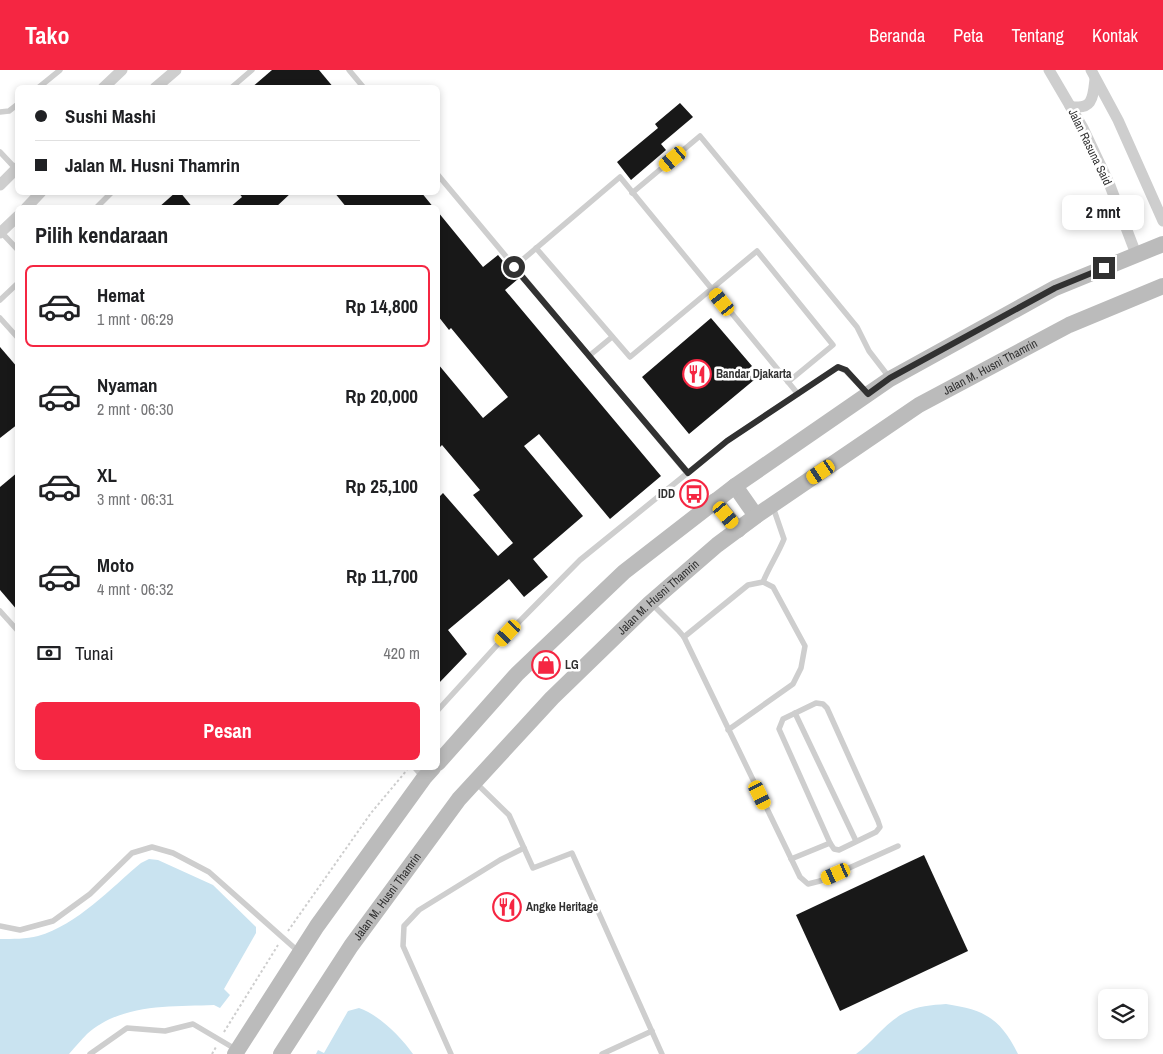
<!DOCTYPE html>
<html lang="id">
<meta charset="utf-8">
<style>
body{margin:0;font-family:"Archivo Narrow",sans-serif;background:#f2f2f2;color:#202124;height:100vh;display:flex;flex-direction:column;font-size:19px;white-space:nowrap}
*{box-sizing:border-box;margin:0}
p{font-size:16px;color:#757577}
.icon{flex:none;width:28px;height:28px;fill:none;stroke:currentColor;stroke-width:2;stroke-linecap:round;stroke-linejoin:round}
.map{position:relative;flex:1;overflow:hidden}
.panel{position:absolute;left:15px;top:135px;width:425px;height:565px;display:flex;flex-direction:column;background:#fff;border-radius:8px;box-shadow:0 2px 8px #0003}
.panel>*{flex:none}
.top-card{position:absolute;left:15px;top:15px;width:425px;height:110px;border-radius:8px;box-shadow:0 2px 8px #0003;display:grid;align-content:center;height:110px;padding:0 20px;background:#fff}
.fabs{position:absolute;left:1098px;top:919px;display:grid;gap:10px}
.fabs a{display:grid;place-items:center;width:50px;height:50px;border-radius:8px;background:#fff;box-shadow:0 2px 8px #0003;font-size:25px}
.end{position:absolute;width:22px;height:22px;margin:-11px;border:6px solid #313131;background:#fff;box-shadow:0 0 0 2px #fff}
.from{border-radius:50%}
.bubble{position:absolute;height:35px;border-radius:8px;background:#fff;box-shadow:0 2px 8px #0003;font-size:16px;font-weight:700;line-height:35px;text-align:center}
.car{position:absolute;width:15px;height:30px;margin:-15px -8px;border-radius:6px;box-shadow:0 0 4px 1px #0007;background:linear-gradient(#f5c518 24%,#345 0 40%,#f5c518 0 76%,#345 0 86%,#f5c518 0)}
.top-card b{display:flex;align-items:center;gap:18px;height:48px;font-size:19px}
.top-card b+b{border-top:1px solid #e0e0e0}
.top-card i{width:12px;height:12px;background:#202124}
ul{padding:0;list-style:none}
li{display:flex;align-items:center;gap:15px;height:82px;margin:0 10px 8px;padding:0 10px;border:2px solid transparent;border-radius:8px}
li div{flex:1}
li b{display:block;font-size:19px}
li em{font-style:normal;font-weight:700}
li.selected{border-color:#f52642}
li>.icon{width:45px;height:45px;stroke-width:1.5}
h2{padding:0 20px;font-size:22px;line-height:60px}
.pay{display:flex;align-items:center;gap:12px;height:55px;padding:0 20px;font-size:19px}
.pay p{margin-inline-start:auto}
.primary-button{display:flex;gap:10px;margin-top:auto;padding:10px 20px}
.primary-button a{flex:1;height:58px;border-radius:8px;background:#f52642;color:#fff;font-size:20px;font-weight:700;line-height:58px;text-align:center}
header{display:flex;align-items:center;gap:30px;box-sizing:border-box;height:70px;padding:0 25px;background:#f52642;color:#fff}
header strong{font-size:24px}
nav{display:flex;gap:28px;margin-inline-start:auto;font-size:18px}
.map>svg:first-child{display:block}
.water{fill:#c9e3f0}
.building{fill:#181818}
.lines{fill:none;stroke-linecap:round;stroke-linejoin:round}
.path{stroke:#cecece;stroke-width:2;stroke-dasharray:2.5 2.5;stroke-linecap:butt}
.service{stroke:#cecece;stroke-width:5.5}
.minor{stroke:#cecece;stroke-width:11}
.secondary{stroke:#bbb;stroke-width:16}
.route{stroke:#313131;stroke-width:6}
.labels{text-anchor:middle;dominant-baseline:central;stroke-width:5;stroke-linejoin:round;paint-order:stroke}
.street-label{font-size:12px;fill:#313131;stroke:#fff}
.poi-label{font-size:12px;font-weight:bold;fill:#313131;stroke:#fff;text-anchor:start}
</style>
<header>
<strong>Tako</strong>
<nav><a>Beranda</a><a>Peta</a><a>Tentang</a><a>Kontak</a></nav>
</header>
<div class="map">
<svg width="1163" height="984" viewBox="0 0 1163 984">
<rect width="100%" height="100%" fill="#fff"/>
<g class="water">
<path d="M 149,789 L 158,790 L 213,815 L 256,857 L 256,863 L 224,919 L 230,925 L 220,938 L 214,935 C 171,937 122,933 87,964 C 81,970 75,977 69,984 L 0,984 L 0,869 C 13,869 26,869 38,866 C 77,855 111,818 141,793 Z"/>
<path d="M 946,934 C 985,940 1000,948 1018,984 L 856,984 C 873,972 885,953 904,943 C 917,936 932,935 946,934 Z"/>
<path d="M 359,938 C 378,944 402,968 413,984 L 316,984 L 318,980 L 324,983 L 348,941 Z"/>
</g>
<g class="building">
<path d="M 272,0 L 319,0 L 334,18 L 251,18 Z"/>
<path d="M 680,33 L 693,47 L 661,74 L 666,80 L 631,110 L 617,92 L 658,58 L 655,54 Z"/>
<path d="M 176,122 L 180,122 L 193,138 L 158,138 Z"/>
<path d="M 238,122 L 292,122 L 275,138 L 229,138 L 242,127 Z"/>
<path d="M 334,122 L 421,122 L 434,138 L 347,138 Z"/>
<path d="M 438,142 L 483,197 L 498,185 L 518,209 L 505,220 L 661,406 L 610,449 L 539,364 L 524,376 L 583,446 L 533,489 L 548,507 L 524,527 L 509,509 L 448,560 L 467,584 L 438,614 L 438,428 L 443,423 L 498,486 L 513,473 L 473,425 L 480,420 L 442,375 L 438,379 L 438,294 L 483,348 L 508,327 L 451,258 L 449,260 L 438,246 Z"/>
<path d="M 711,248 L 752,296 L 746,301 L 754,310 L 689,364 L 642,307 Z"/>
<path d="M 0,277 L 18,298 L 18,354 L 0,368 Z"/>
<path d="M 18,402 L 18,541 L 0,520 L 0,417 Z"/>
<path d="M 924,785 L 968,881 L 840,941 L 796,845 Z"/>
</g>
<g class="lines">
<g class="path">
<path d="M 288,861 L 371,743 L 407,700"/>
<path d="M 224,962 L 278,875"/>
<path d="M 212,984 L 216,977"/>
</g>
<g class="service">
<path d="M 349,0 L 364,18"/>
<path d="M 38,18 L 60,0"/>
<path d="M 231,18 L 252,0"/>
<path d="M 0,42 L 9,41 L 18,34"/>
<path d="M 0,82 L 16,99"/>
<path d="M 438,105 L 687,403"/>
<path d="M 632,123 L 700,66 L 857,257 L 869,281 L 889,307"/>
<path d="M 96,138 L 112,122"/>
<path d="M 1,162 L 18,180"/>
<path d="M 536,178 L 630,287 L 757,181 L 833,275 L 788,312"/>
<path d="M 514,197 L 620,107 L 798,324"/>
<path d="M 0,230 L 18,213"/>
<path d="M 0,248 L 18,268"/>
<path d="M 589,286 L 612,267"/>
<path d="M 763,512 C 769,497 778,484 784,469 L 773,437"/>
<path d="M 652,534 L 678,560 L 684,567"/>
<path d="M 0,541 L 18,561"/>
<path d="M 816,633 L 823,634 L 827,638 L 878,751 L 880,757 L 876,762 L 839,780 L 834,779 L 830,773 L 779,659 L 783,649 Z"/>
<path d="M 438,640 L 508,563 L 580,490 L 727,371 L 838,297 L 846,301 L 866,322"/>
<path d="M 795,643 L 856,771"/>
<path d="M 728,660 L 793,614 L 801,598 L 805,576 L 773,517 L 763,512 L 748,515 L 684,567 L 800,807 L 808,814 L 820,811 L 898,776"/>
<path d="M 415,698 L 422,706"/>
<path d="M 475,712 L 509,745 L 533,798 L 572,783 L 662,984"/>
<path d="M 791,789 L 830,773"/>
<path d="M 0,856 L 20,860 L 53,851 L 90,824 L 132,783 L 152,777 L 173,783 L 209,802 L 299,882"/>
<path d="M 90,984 L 127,958 L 165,961 L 193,954 L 237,980"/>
<path d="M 451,984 L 403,876 L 404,856 L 419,840 L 500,790 L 524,778"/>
<path d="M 602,984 L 652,961"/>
</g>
<g class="minor">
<path d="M 1049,0 L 1083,58 L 1109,113 L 1136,184"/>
<path d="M 1091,0 L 1118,50 L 1163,151"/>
<path d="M 103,18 L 122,0"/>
<path d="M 155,18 L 176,0"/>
<path d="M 1070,36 C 1093,41 1093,27 1095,9"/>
<path d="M 0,115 L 18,97"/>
<path d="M 26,138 L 41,122"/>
<path d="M 0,163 L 18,146"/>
</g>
<g class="secondary">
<path d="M 735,416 L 756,446"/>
<path d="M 715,431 L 738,460"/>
<path d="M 438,693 L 517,604 L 624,502 L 735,416 L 890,309 L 1055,218 L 1163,174"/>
<path d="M 235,984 L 317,856 L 424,708 L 433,698"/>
<path id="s1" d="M 281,984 L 351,876 L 459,729 L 552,628 L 650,533 L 717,475 L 756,446 L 919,335 L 1069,255 L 1163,216"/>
</g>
</g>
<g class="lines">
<path class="route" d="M 514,197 L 688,403 L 727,371 L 838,297 L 846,300 L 868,324 L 890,308 L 1055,218 L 1104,198"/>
</g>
<defs>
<symbol id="restaurant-ring" viewBox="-11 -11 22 22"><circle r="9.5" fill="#fff" stroke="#f52642" stroke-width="1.5"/><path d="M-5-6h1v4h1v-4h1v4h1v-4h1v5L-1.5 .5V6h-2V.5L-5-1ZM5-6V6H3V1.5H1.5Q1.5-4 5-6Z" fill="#f52642"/></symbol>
<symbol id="bus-ring" viewBox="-11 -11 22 22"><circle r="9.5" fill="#fff" stroke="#f52642" stroke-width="1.5"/><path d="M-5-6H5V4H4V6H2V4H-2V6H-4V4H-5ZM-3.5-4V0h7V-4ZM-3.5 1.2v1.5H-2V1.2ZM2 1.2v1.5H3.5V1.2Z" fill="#f52642"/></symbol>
<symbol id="shop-ring" viewBox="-11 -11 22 22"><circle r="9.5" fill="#fff" stroke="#f52642" stroke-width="1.5"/><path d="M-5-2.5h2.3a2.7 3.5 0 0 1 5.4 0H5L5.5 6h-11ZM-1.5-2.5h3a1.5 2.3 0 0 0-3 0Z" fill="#f52642"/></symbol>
</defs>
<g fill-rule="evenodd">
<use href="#restaurant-ring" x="681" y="288" width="32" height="32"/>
<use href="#bus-ring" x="678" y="408" width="32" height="32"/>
<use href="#shop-ring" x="530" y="579" width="32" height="32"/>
<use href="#restaurant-ring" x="491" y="821" width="32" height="32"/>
</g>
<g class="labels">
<g class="street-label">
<text transform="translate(1090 77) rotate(64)">Jalan Rasuna Said</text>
<text stroke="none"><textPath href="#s1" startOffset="1000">Jalan M. Husni Thamrin</textPath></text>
<text stroke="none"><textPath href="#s1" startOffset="595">Jalan M. Husni Thamrin</textPath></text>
<text stroke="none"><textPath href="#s1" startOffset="190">Jalan M. Husni Thamrin</textPath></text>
</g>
<g class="poi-label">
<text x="716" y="304">Bandar Djakarta</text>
<text x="675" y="424" text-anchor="end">IDD</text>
<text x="565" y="595">LG</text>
<text x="526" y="837">Angke Heritage</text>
</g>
</g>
</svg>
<div class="fabs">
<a><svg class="icon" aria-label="layers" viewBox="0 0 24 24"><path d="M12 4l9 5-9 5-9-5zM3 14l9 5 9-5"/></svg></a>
</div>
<i class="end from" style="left:514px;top:197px"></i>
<i class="end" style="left:1104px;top:198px"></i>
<div class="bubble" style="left:1062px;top:125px;width:82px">2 mnt</div>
<i class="car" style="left:673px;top:89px;rotate:230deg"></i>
<i class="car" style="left:722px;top:232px;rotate:321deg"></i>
<i class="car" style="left:821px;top:402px;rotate:236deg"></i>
<i class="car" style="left:726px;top:445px;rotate:140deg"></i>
<i class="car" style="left:508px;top:563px;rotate:223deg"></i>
<i class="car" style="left:760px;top:725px;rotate:154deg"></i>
<i class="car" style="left:836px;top:804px;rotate:246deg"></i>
<div class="top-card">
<b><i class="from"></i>Sushi Mashi</b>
<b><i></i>Jalan M. Husni Thamrin</b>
</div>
<section class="panel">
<h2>Pilih kendaraan</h2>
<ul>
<li class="selected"><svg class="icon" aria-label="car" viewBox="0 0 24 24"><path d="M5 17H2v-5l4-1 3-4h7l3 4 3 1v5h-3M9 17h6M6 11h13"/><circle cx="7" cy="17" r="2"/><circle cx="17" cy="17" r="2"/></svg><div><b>Hemat</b><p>1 mnt · 06:29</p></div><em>Rp 14,800</em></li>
<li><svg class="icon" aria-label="car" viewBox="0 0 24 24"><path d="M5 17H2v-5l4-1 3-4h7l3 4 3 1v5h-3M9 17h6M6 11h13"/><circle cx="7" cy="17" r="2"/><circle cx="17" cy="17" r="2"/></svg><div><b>Nyaman</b><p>2 mnt · 06:30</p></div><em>Rp 20,000</em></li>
<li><svg class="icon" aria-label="car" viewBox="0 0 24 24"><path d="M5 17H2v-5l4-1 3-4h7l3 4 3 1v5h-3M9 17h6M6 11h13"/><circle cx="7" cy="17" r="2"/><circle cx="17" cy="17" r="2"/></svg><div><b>XL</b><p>3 mnt · 06:31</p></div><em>Rp 25,100</em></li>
<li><svg class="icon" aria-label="car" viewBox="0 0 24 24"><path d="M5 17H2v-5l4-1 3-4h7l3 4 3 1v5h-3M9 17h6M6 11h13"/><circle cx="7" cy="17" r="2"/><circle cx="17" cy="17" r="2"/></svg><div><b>Moto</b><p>4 mnt · 06:32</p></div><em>Rp 11,700</em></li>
</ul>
<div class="pay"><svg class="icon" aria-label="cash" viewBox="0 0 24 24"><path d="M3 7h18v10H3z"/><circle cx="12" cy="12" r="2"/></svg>Tunai<p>420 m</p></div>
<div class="primary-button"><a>Pesan</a></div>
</section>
</div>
